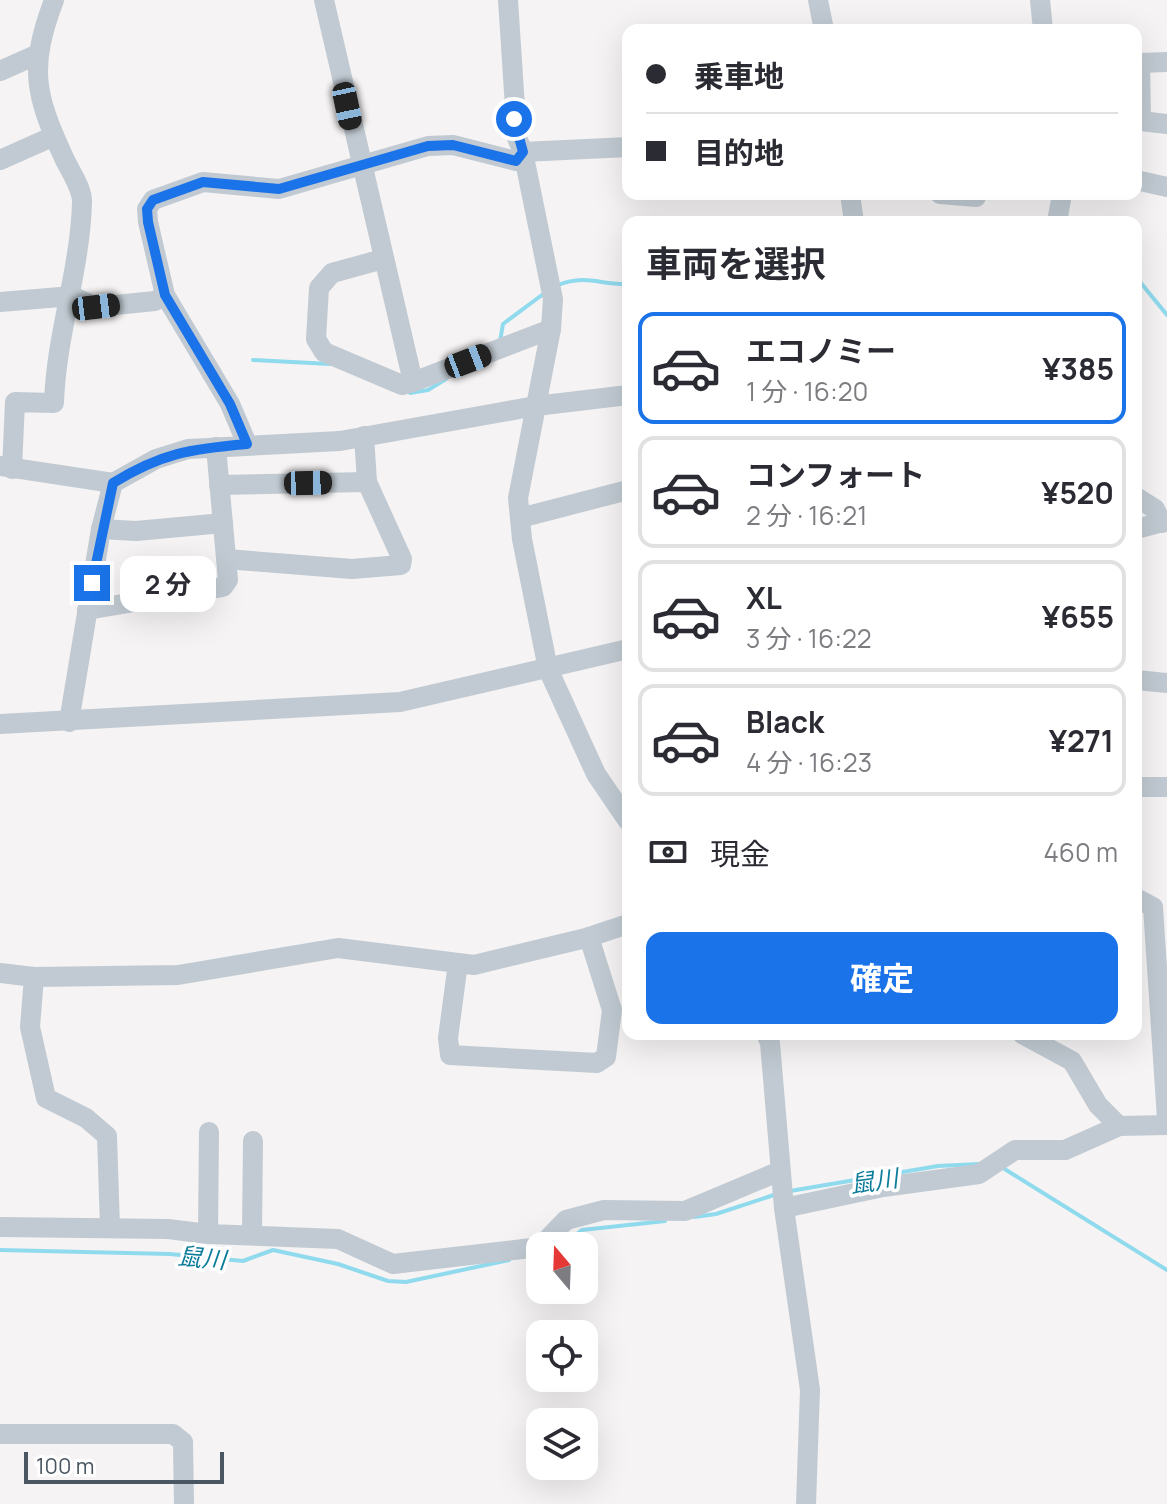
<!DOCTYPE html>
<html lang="ja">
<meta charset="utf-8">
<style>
body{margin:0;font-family:Manrope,"Noto Sans JP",sans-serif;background:#f7f7f7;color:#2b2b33;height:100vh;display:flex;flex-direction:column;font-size:30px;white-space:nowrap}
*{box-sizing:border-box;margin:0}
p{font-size:26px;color:#7c7c81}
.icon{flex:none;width:44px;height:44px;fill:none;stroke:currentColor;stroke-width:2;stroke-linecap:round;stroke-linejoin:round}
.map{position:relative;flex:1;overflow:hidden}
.details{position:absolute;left:622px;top:216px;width:520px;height:824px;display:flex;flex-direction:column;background:#fff;border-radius:16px;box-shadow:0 8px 32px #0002}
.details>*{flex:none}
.guide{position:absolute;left:622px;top:24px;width:520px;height:176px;border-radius:16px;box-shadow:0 8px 32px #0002;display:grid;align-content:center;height:176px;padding:0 24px;background:#fff}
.needle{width:52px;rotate:341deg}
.controls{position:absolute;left:526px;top:1232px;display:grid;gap:16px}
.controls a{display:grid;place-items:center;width:72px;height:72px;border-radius:16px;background:#fff;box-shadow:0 8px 32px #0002;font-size:40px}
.scale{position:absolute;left:24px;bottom:20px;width:200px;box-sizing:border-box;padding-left:8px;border:4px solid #4a5661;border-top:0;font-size:22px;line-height:28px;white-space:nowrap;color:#4a5661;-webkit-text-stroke:6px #fff;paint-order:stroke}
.end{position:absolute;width:36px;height:36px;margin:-18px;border:10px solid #1a73e8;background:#fff;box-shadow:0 0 0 4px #fff}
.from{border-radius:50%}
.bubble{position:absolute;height:56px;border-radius:16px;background:#fff;box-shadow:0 8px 32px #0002;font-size:26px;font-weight:700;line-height:56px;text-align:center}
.car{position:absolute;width:24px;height:48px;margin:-24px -12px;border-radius:10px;box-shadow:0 0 6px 2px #0007;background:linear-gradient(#222 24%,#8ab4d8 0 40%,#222 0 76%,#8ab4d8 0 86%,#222 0)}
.guide b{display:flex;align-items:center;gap:28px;height:76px;font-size:30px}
.guide b+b{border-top:2px solid #e1e1e2}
.guide i{width:20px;height:20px;background:#2b2b33}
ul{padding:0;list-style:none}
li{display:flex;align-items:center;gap:24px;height:112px;margin:0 16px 12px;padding:0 8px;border:4px solid #e1e1e2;border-radius:16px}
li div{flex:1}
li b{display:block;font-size:30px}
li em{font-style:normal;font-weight:700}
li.current{border-color:#1a73e8}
li>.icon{width:72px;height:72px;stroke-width:1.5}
h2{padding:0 24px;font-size:36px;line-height:96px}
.pay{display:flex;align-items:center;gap:20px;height:88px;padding:0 24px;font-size:30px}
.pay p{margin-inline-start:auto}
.button{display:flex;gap:16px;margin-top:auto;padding:16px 24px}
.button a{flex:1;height:92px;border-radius:16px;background:#1a73e8;color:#fff;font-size:32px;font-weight:700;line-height:92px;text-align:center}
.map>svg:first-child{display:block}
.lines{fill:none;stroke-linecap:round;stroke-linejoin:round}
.stream{stroke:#90daee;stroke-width:4}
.minor{stroke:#c1cad2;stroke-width:20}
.route{stroke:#1a73e8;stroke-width:10}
.labels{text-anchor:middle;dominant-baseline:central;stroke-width:7;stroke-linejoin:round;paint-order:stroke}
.water-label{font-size:24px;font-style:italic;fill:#0c7c9b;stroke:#fff}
</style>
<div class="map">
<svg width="1167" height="1504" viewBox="0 0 1167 1504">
<rect width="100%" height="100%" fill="#f5f3f3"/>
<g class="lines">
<g class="stream">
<path d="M 1136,277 L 1167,315"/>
<path d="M 558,285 C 587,274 600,285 628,284"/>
<path d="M 500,341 L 503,324 L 546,292"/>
<path d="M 253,360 L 330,364"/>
<path d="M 410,393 L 428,390 L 446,379"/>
<path d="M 1003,1168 L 1167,1270"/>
<path d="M 790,1191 L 938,1166 L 979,1164"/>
<path d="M 694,1217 L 716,1214 L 777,1194"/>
<path d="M 561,1246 L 582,1230 L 665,1221"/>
<path d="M 0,1250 L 170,1254 L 243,1261 L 273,1250 L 338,1264 L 388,1281 L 406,1282 L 509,1260"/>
<path d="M 529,1258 L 540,1257"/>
</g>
<g class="minor">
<path d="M 324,0 L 413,382 L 551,329"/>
<path d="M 508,0 L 517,138 L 523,152 L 553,299 L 551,329 L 518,498 L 522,539 L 548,669 L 596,774 L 628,821"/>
<path d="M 818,0 L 824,30"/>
<path d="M 1040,0 L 1043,30"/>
<path d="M 1167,62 L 1140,63 L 1141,121 L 1167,124"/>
<path d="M 0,71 L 36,55"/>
<path d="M 0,160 L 54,136"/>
<path d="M 1136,180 L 1167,187"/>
<path d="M 850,194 L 854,222"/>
<path d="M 940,194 L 976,197 L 976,194"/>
<path d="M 1057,222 L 1062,194"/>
<path d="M 383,259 L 332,273 L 319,288 L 316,339 L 324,352 L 402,385 L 413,382"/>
<path d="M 0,302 L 72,296 L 96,307 L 155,301 L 165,295"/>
<path d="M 364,436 L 367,482"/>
<path d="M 247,444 L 230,404 L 165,295 L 148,222 L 147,209 L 153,200 L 203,182 L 279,189 L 428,146 L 453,145 L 516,161 L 523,152 L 628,147"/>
<path d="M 0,466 L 113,483"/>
<path d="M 12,469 L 15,402 L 54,403 C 56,335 80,271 82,203 C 83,189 70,171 64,158 C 34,93 29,67 54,0"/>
<path d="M 219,485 L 367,482 L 402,559 L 401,565 L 352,569 L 226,559"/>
<path d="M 1136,497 L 1155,509 L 1162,523"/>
<path d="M 520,518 L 628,490"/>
<path d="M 101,529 L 136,531 L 223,523"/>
<path d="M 1136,529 L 1167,521"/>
<path d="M 87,610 L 223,587 L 228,580 L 216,447"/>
<path d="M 1136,680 L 1167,683"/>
<path d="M 69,722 L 101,529 L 113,483 L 156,459 L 188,449 L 340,441 L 536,406 L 628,395"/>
<path d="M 0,724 L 400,702 L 628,649"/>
<path d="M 1136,787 L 1167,787"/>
<path d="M 1136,898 L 1153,907 L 1167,1119"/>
<path d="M 458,963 L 448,1038 L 450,1055 L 597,1063 L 606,1057 L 612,1010 L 589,937"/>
<path d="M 0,973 L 34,977 L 178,975 L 338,948 L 474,965 L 586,938 L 628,924"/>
<path d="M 34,977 L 30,1027 L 46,1098 L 86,1118 L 107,1136 L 110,1228"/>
<path d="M 766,1034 L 770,1043 L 784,1208 L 810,1390 L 806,1504"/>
<path d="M 1022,1034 L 1072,1061 L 1098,1105 L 1119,1126"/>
<path d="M 209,1132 L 208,1234 L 338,1239 L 393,1264 L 540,1247"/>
<path d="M 784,1208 L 883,1187 L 979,1174 L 1015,1150 L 1065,1150 L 1119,1126 L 1167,1125"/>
<path d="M 0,1227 L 168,1229 L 208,1234"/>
<path d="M 252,1233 L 253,1141"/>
<path d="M 541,1246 L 566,1220 L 604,1210 L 685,1211 L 780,1171"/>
<path d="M 0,1434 L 173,1434 L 183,1442 L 184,1504"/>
</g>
</g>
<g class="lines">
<path class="route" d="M 92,583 L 113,483 C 162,453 190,449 247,444 L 230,404 L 165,295 L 148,222 L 147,209 L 153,200 L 203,182 L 279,189 L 428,146 L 453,145 L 516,161 L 523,152 L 514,119"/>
</g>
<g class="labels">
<g class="water-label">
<text transform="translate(874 1180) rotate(-8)">鼠川</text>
<text transform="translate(202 1257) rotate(5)">鼠川</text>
</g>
</g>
</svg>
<div class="controls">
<a><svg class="needle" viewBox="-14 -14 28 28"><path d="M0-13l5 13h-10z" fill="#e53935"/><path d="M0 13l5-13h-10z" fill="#7c7c81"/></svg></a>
<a><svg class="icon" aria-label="locate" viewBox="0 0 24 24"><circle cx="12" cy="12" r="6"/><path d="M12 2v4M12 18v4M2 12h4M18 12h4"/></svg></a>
<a><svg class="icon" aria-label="layers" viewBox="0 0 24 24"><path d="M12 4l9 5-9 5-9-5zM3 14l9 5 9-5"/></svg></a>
</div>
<div class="scale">100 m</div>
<i class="end from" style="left:514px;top:119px"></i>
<i class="end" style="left:92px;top:583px"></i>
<div class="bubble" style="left:120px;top:556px;width:96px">2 分</div>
<i class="car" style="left:347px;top:106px;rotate:168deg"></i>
<i class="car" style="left:96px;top:307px;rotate:83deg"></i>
<i class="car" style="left:468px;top:361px;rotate:69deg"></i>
<i class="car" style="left:308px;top:483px;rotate:89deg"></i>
<div class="guide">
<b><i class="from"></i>乗車地</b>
<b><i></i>目的地</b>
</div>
<section class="details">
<h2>車両を選択</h2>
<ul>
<li class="current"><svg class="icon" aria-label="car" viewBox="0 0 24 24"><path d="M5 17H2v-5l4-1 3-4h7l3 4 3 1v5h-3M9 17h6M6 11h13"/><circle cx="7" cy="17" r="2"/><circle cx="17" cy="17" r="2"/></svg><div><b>エコノミー</b><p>1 分 · 16:20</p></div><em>¥385</em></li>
<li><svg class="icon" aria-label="car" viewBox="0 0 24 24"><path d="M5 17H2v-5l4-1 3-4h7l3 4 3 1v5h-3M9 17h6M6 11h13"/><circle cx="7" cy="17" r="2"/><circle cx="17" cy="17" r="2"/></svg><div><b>コンフォート</b><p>2 分 · 16:21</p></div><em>¥520</em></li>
<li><svg class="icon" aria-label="car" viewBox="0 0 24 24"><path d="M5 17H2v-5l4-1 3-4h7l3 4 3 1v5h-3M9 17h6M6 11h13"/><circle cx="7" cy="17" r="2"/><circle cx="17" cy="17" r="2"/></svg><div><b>XL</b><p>3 分 · 16:22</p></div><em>¥655</em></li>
<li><svg class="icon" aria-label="car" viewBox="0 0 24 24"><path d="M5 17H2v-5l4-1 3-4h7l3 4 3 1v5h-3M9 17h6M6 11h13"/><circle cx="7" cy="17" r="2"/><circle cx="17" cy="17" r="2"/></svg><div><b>Black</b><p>4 分 · 16:23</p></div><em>¥271</em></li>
</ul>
<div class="pay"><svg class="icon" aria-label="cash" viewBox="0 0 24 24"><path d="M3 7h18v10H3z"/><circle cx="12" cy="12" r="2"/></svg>現金<p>460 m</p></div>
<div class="button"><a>確定</a></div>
</section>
</div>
